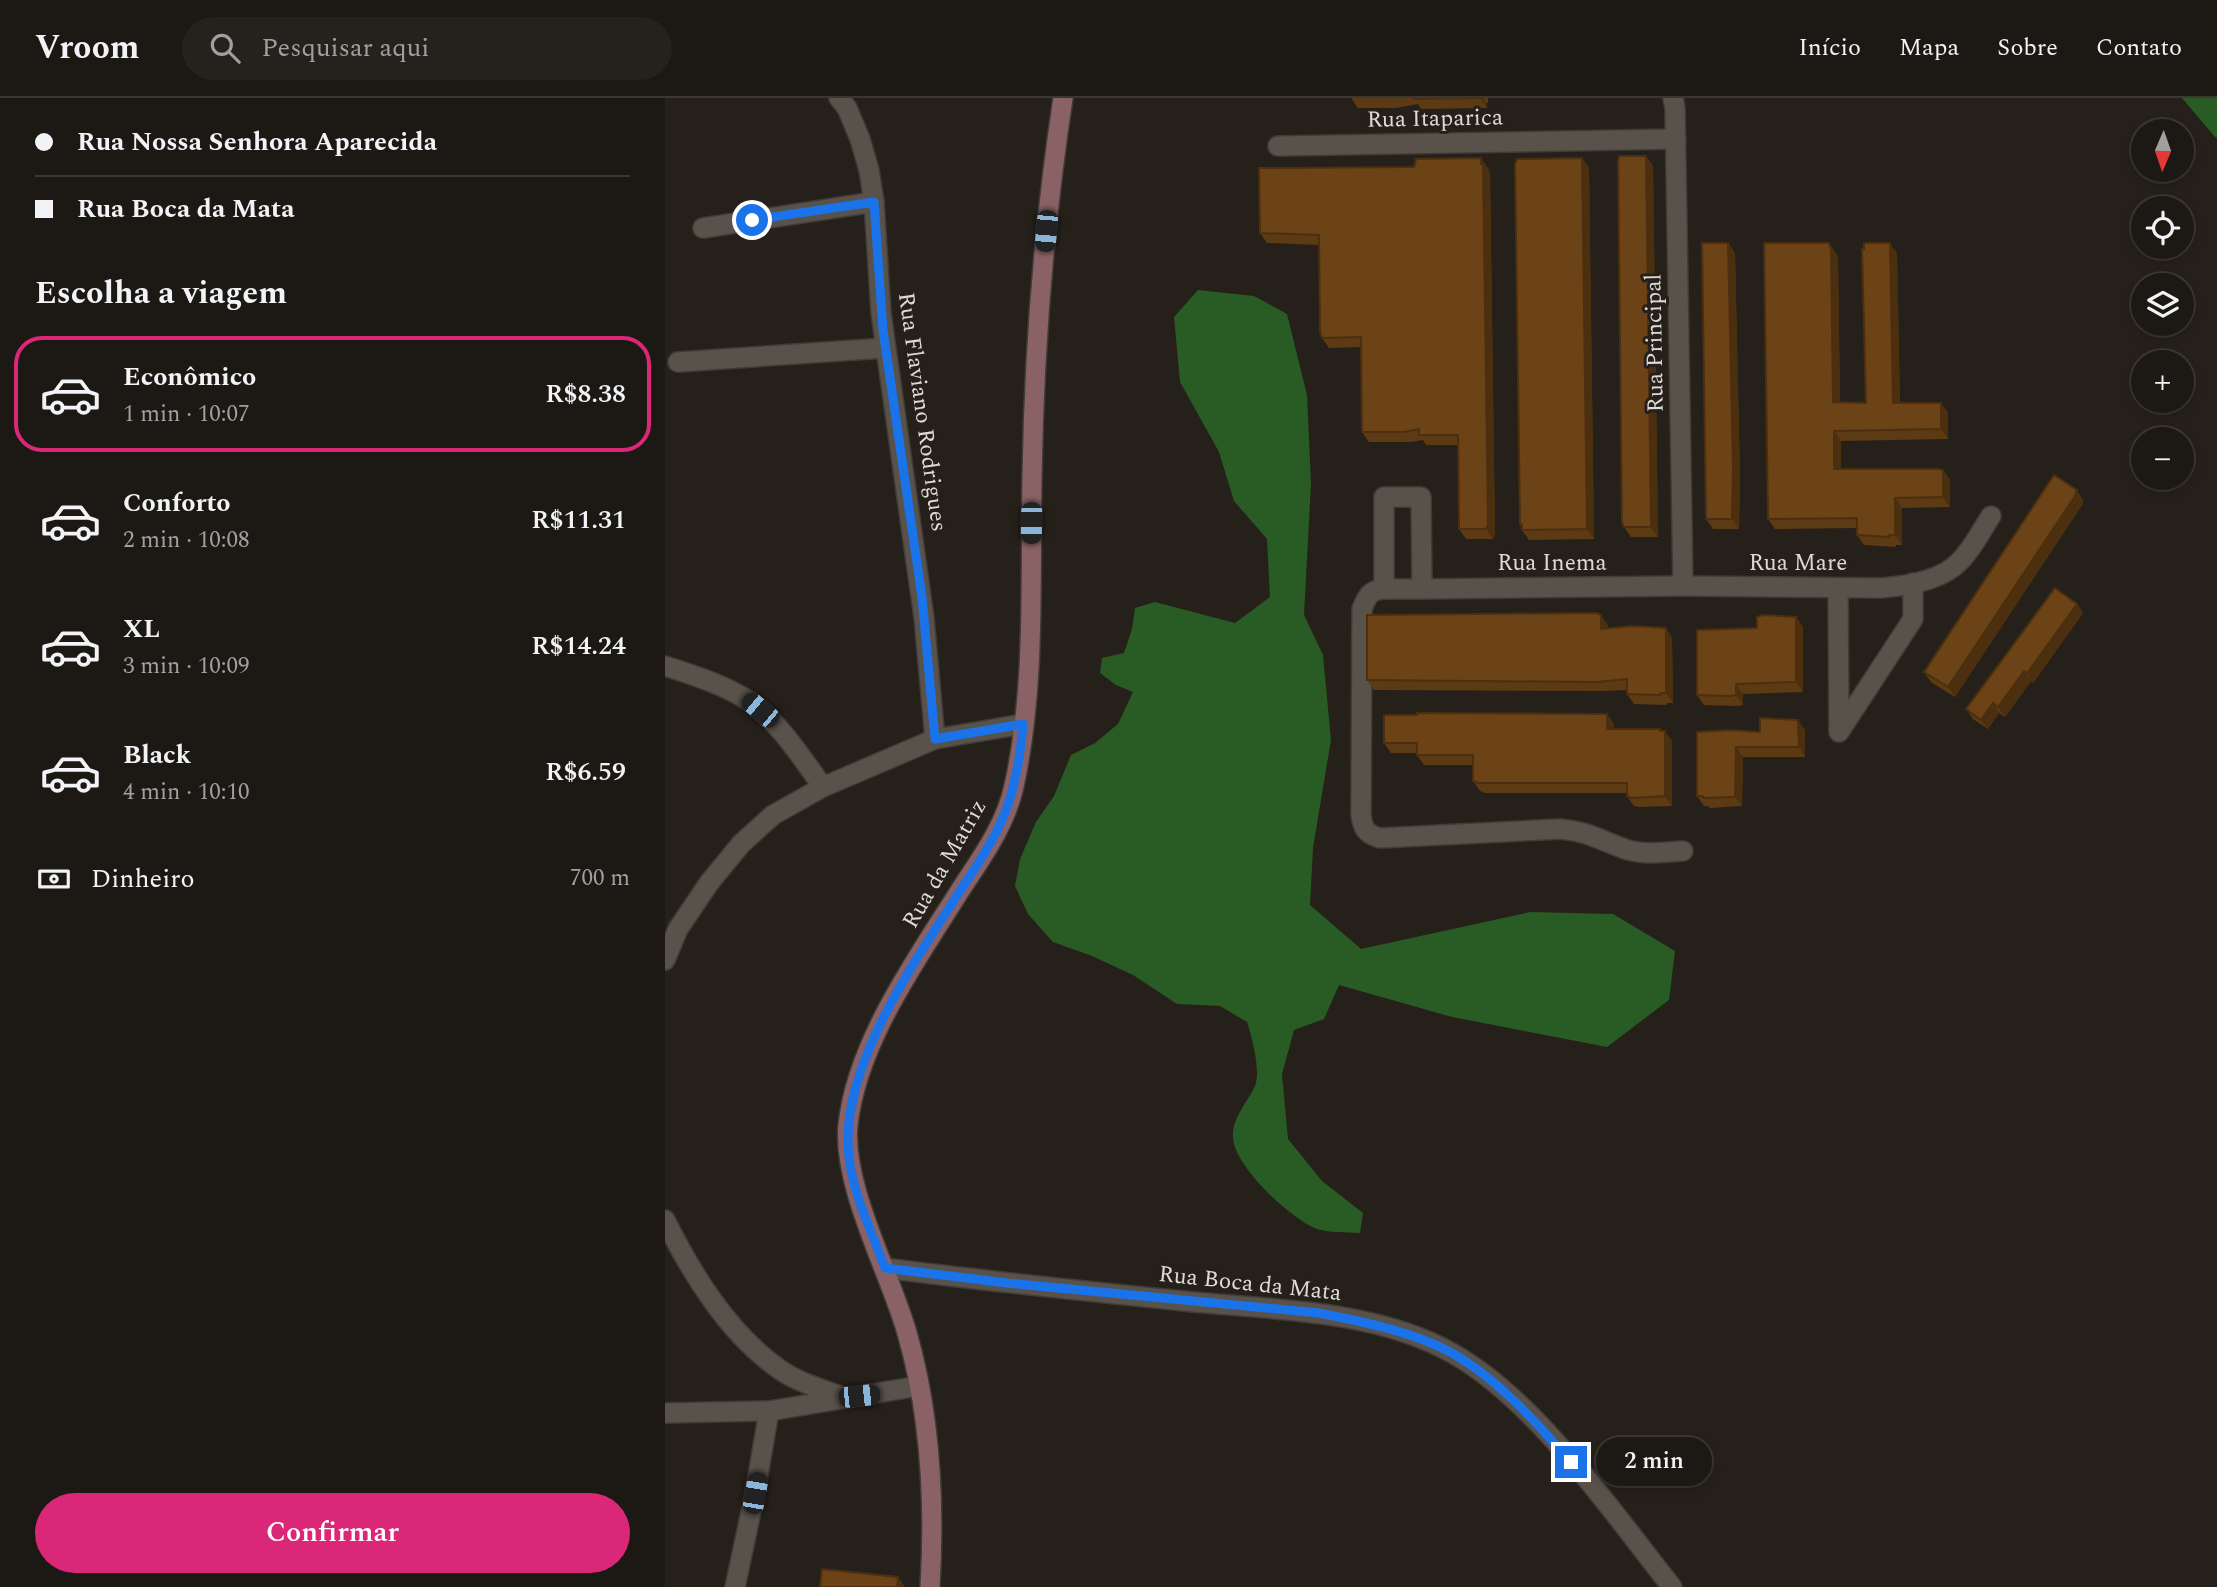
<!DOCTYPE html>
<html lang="pt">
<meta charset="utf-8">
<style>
body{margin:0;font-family:Spectral,serif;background:#25211d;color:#f1f3f6;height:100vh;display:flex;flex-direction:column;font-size:26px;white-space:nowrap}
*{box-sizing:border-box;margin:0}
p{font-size:23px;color:#a0a0a0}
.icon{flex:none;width:38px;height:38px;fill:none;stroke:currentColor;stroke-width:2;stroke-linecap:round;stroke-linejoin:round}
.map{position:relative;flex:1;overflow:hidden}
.side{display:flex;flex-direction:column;background:#1c1814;width:665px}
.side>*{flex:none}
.top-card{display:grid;align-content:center;height:154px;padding:0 35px;background:#1c1814}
.needle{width:46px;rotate:182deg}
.tools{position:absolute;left:1466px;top:21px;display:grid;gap:14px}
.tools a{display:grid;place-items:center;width:63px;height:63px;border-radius:50%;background:#1c1814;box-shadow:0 4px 10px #0003,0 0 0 2px #3a3734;font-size:35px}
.end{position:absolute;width:32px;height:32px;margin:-16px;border:9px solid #1a73e8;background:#fff;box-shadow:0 0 0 4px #fff}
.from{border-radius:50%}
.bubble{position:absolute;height:49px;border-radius:24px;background:#1c1814;box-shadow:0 4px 10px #0003,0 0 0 2px #3a3734;font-size:23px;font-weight:600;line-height:49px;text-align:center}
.car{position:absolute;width:21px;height:42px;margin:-21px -10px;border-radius:9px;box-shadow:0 0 5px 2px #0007;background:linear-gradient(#222 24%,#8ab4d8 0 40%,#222 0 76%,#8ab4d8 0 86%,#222 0)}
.top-card b{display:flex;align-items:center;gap:24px;height:66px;font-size:26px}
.top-card b+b{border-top:2px solid #3a3734}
.top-card i{width:18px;height:18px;background:#f1f3f6}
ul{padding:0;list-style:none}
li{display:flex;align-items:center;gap:21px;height:116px;margin:0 14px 10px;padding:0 21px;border:4px solid transparent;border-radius:28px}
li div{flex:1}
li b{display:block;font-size:26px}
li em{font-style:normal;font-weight:600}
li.active{border-color:#db2777}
li>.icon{width:63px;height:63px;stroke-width:1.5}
h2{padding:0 35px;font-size:32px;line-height:84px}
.pay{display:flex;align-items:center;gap:18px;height:77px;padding:0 35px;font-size:26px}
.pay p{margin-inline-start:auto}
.cta{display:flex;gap:14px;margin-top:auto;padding:14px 35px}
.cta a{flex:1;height:80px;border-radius:42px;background:#db2777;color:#fff;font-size:28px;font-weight:600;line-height:80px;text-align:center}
header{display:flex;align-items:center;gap:42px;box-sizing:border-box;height:98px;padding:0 35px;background:#1c1814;border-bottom:2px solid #3a3734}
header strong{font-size:33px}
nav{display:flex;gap:38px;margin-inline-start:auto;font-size:24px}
.search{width:490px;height:63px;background:#25211d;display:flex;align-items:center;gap:18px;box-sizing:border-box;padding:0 24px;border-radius:38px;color:#a0a0a0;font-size:26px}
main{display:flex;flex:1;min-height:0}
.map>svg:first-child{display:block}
.forest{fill:#295b24}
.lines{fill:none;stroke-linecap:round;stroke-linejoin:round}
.minor-casing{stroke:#413b37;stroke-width:22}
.tertiary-casing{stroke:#413b37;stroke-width:22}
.secondary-casing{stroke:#413b37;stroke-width:22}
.minor{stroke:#59524b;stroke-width:19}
.tertiary{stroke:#59524b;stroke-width:19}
.secondary{stroke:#8a6266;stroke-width:19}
.wall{fill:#5c3a13}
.shaded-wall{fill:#4b2f0f}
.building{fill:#6b4316;stroke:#4b2f0f;stroke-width:2}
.route{stroke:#1a73e8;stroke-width:9}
.labels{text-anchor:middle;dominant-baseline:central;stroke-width:6;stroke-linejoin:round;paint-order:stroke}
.street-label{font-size:23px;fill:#dedad6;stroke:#26201a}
</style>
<header>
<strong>Vroom</strong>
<div class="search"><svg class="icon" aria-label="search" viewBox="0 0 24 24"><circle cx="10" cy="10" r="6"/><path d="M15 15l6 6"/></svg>Pesquisar aqui</div>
<nav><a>Início</a><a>Mapa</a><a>Sobre</a><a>Contato</a></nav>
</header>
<main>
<section class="side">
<div class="top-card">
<b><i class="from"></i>Rua Nossa Senhora Aparecida</b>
<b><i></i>Rua Boca da Mata</b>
</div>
<h2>Escolha a viagem</h2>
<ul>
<li class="active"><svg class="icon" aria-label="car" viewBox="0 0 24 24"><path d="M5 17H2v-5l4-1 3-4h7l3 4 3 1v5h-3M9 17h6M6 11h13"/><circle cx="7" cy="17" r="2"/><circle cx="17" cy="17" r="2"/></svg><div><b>Econômico</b><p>1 min · 10:07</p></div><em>R$8.38</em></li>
<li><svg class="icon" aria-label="car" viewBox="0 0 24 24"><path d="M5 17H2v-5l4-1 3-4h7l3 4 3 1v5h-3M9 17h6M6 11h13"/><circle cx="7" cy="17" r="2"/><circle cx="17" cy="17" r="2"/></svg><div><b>Conforto</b><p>2 min · 10:08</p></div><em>R$11.31</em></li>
<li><svg class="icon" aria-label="car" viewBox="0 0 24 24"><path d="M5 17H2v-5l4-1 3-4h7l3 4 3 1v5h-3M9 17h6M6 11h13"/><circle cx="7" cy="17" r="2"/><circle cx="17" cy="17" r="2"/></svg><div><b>XL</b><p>3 min · 10:09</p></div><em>R$14.24</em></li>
<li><svg class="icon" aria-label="car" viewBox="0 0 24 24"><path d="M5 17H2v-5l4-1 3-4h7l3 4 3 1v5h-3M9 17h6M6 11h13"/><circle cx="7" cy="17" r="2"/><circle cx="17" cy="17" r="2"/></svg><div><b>Black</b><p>4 min · 10:10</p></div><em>R$6.59</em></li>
</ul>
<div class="pay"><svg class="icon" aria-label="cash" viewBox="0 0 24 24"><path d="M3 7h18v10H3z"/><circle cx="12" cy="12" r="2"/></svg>Dinheiro<p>700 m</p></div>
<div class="cta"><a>Confirmar</a></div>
</section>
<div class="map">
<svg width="1552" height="1489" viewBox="0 0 1552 1489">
<rect width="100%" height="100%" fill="#26201a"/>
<g class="forest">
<path d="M 1517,0 L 1552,0 L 1552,40 L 1550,39 Z"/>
<path d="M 533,192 L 589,198 L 622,216 L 642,297 L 646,385 L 639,517 L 658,557 L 666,642 L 648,750 L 645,807 L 696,851 L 865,814 L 948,816 L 1010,853 L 1004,902 L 942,949 L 787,919 L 674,887 L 659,921 L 629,932 L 617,976 L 623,1041 L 657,1083 L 698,1115 L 695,1135 C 682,1134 664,1135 652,1131 C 626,1121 566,1066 568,1037 C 568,1019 583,1003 590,988 C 596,973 587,939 582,924 L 555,908 L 512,906 L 468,877 L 427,858 L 388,844 L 363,816 L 350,788 L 355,761 L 371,724 L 389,698 L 406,657 L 430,645 L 453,626 L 468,594 L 451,587 L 435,575 L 437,560 L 459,555 L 467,531 L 470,510 L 490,504 L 570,525 L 605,499 L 602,441 L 569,403 L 554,354 L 515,284 L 509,219 Z"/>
</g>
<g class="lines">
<defs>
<g id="minor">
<path d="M 174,0 L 182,10 L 195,41 L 204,72 L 209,104 L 216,215 L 259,520 L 270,641"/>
<path d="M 1008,0 L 1010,10 L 1018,488"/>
<path d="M 613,48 L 1011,41"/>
<path d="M 38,130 L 209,104"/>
<path d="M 13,264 L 220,250"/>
<path d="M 1173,490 L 1174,634 L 1248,521 L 1248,485"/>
<path d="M 719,491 C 705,492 702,498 697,511 L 696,717 C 698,731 701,736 715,740 L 895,731 C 924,733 938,744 963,752 C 981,757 1000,754 1018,753"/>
<path d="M 757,491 L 756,399 L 719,399 L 719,491 L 757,491 L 1018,488 L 1216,490 C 1241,488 1276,483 1294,464 C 1307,452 1316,433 1326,418"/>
<path d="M 0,568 C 28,577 60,587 84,603 C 115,625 136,659 158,689"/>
<path d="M 0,862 L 13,831 L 44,785 L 76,746 L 108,717 L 158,689 L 270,641 L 358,626"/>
<path d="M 0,1122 C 27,1176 63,1235 114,1271 C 132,1284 157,1291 178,1299"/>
<path d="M 0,1315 L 104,1313 L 254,1288"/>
<path d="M 70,1489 L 90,1395 L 104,1313"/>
</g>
<path id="tertiary" d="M 220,1170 C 319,1183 419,1193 519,1203 C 607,1212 709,1211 787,1255 C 871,1302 947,1414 1007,1489"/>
<path id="secondary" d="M 265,1489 C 270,1404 266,1318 242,1235 C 225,1175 177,1088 183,1027 C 192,944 252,861 296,791 C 317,759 341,726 349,688 C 371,589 365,480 367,379 C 369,252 379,125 398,0"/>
</defs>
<use href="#minor" class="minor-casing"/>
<use href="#tertiary" class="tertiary-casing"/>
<use href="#secondary" class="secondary-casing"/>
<use href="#minor" class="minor"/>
<use href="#tertiary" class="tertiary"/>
<use href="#secondary" class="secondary"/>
</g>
<g class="wall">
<path d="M 686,0 L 823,0 L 823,5 L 821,5 L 822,10 L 756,11 L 753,6 L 731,10 L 693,10 Z"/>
<path d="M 981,58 L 988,68 L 993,439 L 966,439 L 959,429 Z"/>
<path d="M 917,60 L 924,70 L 929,441 L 864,442 L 857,432 L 855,426 Z"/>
<path d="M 823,70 L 825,76 L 830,436 L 828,441 L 801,441 L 794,431 L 793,347 L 761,347 L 758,342 L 746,344 L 704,344 L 697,334 L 696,249 L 664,250 L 657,240 L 654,147 L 602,145 L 595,135 Z"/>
<path d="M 1063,145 L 1070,155 L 1075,378 L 1074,431 L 1048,431 L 1041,421 Z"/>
<path d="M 1171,155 L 1173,160 L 1175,304 L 1201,305 L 1232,155 L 1235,305 L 1283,314 L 1283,341 L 1176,343 L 1176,371 L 1278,372 L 1285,382 L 1285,409 L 1237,410 L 1237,447 L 1231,447 L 1231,449 L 1199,447 L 1192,437 L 1192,430 L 1110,431 L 1103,421 Z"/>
<path d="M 1418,402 L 1417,407 L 1290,599 L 1266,584 L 1259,574 Z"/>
<path d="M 1412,506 L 1418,515 L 1368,585 L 1366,583 L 1340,619 L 1334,615 L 1323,631 L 1308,621 L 1301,611 Z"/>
<path d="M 1131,519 L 1138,529 L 1138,594 L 1078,596 L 1078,607 L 1072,608 L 1039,607 L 1032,597 L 1092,530 Z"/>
<path d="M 943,527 L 943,530 L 1001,530 L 1007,540 L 1008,605 L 1002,605 L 1002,607 L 969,606 L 962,596 L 962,592 L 938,593 L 709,592 L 702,582 Z"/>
<path d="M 942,616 L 949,626 L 949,631 L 995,631 L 1007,643 L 1007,708 L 974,709 L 969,708 L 962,698 L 962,695 L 820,695 L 815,693 L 808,683 L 808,667 L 759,667 L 752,657 L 752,655 L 726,655 L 719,645 Z"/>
<path d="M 1140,632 L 1140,659 L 1078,659 L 1077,708 L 1045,710 L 1043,708 L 1039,708 L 1032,698 L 1032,634 L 1095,634 Z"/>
</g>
<g class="shaded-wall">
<path d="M 815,0 L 818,0 L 821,5 L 822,10 Z"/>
<path d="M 981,58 L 988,68 L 993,439 L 986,429 Z"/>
<path d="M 816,60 L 823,70 L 825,76 L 830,436 L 828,441 L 821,431 Z"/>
<path d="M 917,60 L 924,70 L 929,441 L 922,431 Z"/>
<path d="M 1063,145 L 1070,155 L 1075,378 L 1074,431 L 1067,421 Z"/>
<path d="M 1164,145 L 1171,155 L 1173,160 L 1175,314 L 1168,304 Z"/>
<path d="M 1225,145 L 1232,155 L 1235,314 L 1228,305 Z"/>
<path d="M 1276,305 L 1283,314 L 1283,341 L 1276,331 Z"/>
<path d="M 1169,333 L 1176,343 L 1176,381 L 1169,371 Z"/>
<path d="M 1278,372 L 1285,382 L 1285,409 L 1278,399 Z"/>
<path d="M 1412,392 L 1418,402 L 1417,407 L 1290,599 L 1283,589 Z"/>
<path d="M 1230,400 L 1237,410 L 1237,447 L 1230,437 Z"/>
<path d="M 1412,506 L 1418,515 L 1368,585 L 1362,575 Z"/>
<path d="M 936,517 L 943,527 L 943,541 L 936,531 Z"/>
<path d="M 1131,519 L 1138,529 L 1138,594 L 1131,584 Z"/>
<path d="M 1001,530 L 1007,540 L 1008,605 L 1001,595 Z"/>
<path d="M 1359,573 L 1366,583 L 1340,619 L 1333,609 Z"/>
<path d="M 1071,586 L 1078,596 L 1078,607 L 1071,597 Z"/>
<path d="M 1328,605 L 1334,615 L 1323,631 L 1316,622 Z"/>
<path d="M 942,616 L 949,626 L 949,641 L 942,631 Z"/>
<path d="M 1133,622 L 1140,632 L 1140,659 L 1134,649 Z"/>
<path d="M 995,631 L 1000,639 L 1000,633 L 1007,643 L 1007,708 L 1000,698 Z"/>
<path d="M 1071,649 L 1078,659 L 1077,708 L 1070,699 Z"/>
<path d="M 233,1479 L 240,1489 L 232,1489 Z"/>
</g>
<g class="building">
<path d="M 749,0 L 815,0 L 749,1 Z"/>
<path d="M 954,58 L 981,58 L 986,429 L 959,429 L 957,424 L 953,64 Z"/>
<path d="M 816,60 L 816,66 L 818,66 L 823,426 L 821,431 L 794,431 L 793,337 L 754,337 L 754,331 L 739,334 L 697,334 L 696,239 L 657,240 L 655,234 L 654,137 L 595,135 L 594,70 L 749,69 L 751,61 Z"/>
<path d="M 917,60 L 922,431 L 857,432 L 857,426 L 855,426 L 850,66 L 852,61 Z"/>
<path d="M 1037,145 L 1063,145 L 1068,368 L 1067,421 L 1041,421 Z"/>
<path d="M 1099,145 L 1164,145 L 1165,150 L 1166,150 L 1168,304 L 1201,305 L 1197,151 L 1199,151 L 1199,145 L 1225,145 L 1228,305 L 1276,305 L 1276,331 L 1169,333 L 1169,371 L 1272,371 L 1278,372 L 1278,399 L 1230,400 L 1230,437 L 1224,437 L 1224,439 L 1192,437 L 1192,420 L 1103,421 Z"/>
<path d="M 1389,377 L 1412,392 L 1410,398 L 1283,589 L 1259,574 Z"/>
<path d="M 1390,490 L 1412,506 L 1362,575 L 1359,573 L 1333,609 L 1328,605 L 1316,622 L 1301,611 Z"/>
<path d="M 931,515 L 936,517 L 936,531 L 968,528 L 1001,530 L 1001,595 L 995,595 L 995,597 L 962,596 L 962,581 L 931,584 L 702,582 L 702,517 Z"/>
<path d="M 1098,517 L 1131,519 L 1131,584 L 1071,586 L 1071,597 L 1065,598 L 1032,597 L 1032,532 L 1092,530 L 1092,519 Z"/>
<path d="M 752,615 L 942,616 L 942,631 L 995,631 L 995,633 L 1000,633 L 1000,698 L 967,700 L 962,698 L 962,685 L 813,685 L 808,683 L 808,657 L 752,657 L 752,645 L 719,645 L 719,617 L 752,617 Z"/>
<path d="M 1095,620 L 1133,622 L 1134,649 L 1071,649 L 1070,699 L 1038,700 L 1038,698 L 1032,698 L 1032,634 L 1065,632 L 1095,634 Z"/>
<path d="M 157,1471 L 233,1479 L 232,1489 L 155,1489 Z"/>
</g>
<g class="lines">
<path class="route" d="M 87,122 L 209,104 L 218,232 L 257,499 L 270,641 L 358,626 C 355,660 350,693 336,724 C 326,748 309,771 295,793 C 250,863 173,972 184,1059 C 188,1097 207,1134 220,1170 L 342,1185 L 654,1215 C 698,1224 747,1233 787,1255 C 834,1282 871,1324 906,1364"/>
</g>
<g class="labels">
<g class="street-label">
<text transform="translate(770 21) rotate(-1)">Rua Itaparica</text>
<text transform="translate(990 245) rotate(-91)">Rua Principal</text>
<text transform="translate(257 314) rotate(82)">Rua Flaviano Rodrigues</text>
<text x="887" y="465">Rua Inema</text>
<text x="1133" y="465">Rua Mare</text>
<text transform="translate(280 766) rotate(-60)">Rua da Matriz</text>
<text transform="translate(585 1186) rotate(6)">Rua Boca da Mata</text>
</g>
</g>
</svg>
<div class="tools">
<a><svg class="needle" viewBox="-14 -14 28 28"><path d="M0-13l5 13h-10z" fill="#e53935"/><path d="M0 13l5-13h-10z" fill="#a0a0a0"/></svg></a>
<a><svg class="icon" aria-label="locate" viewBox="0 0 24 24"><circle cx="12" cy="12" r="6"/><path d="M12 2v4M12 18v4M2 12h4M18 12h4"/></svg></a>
<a><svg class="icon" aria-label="layers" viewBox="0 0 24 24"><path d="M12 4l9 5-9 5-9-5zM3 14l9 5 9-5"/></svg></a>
<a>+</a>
<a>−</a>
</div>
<i class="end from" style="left:87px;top:122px"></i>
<i class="end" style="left:906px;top:1364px"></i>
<div class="bubble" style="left:931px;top:1339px;width:116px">2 min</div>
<i class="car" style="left:381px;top:133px;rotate:185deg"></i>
<i class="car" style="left:366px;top:425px;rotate:181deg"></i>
<i class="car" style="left:95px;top:612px;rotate:310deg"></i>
<i class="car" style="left:194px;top:1298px;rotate:84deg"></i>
<i class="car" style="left:90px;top:1395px;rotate:10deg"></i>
</div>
</main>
